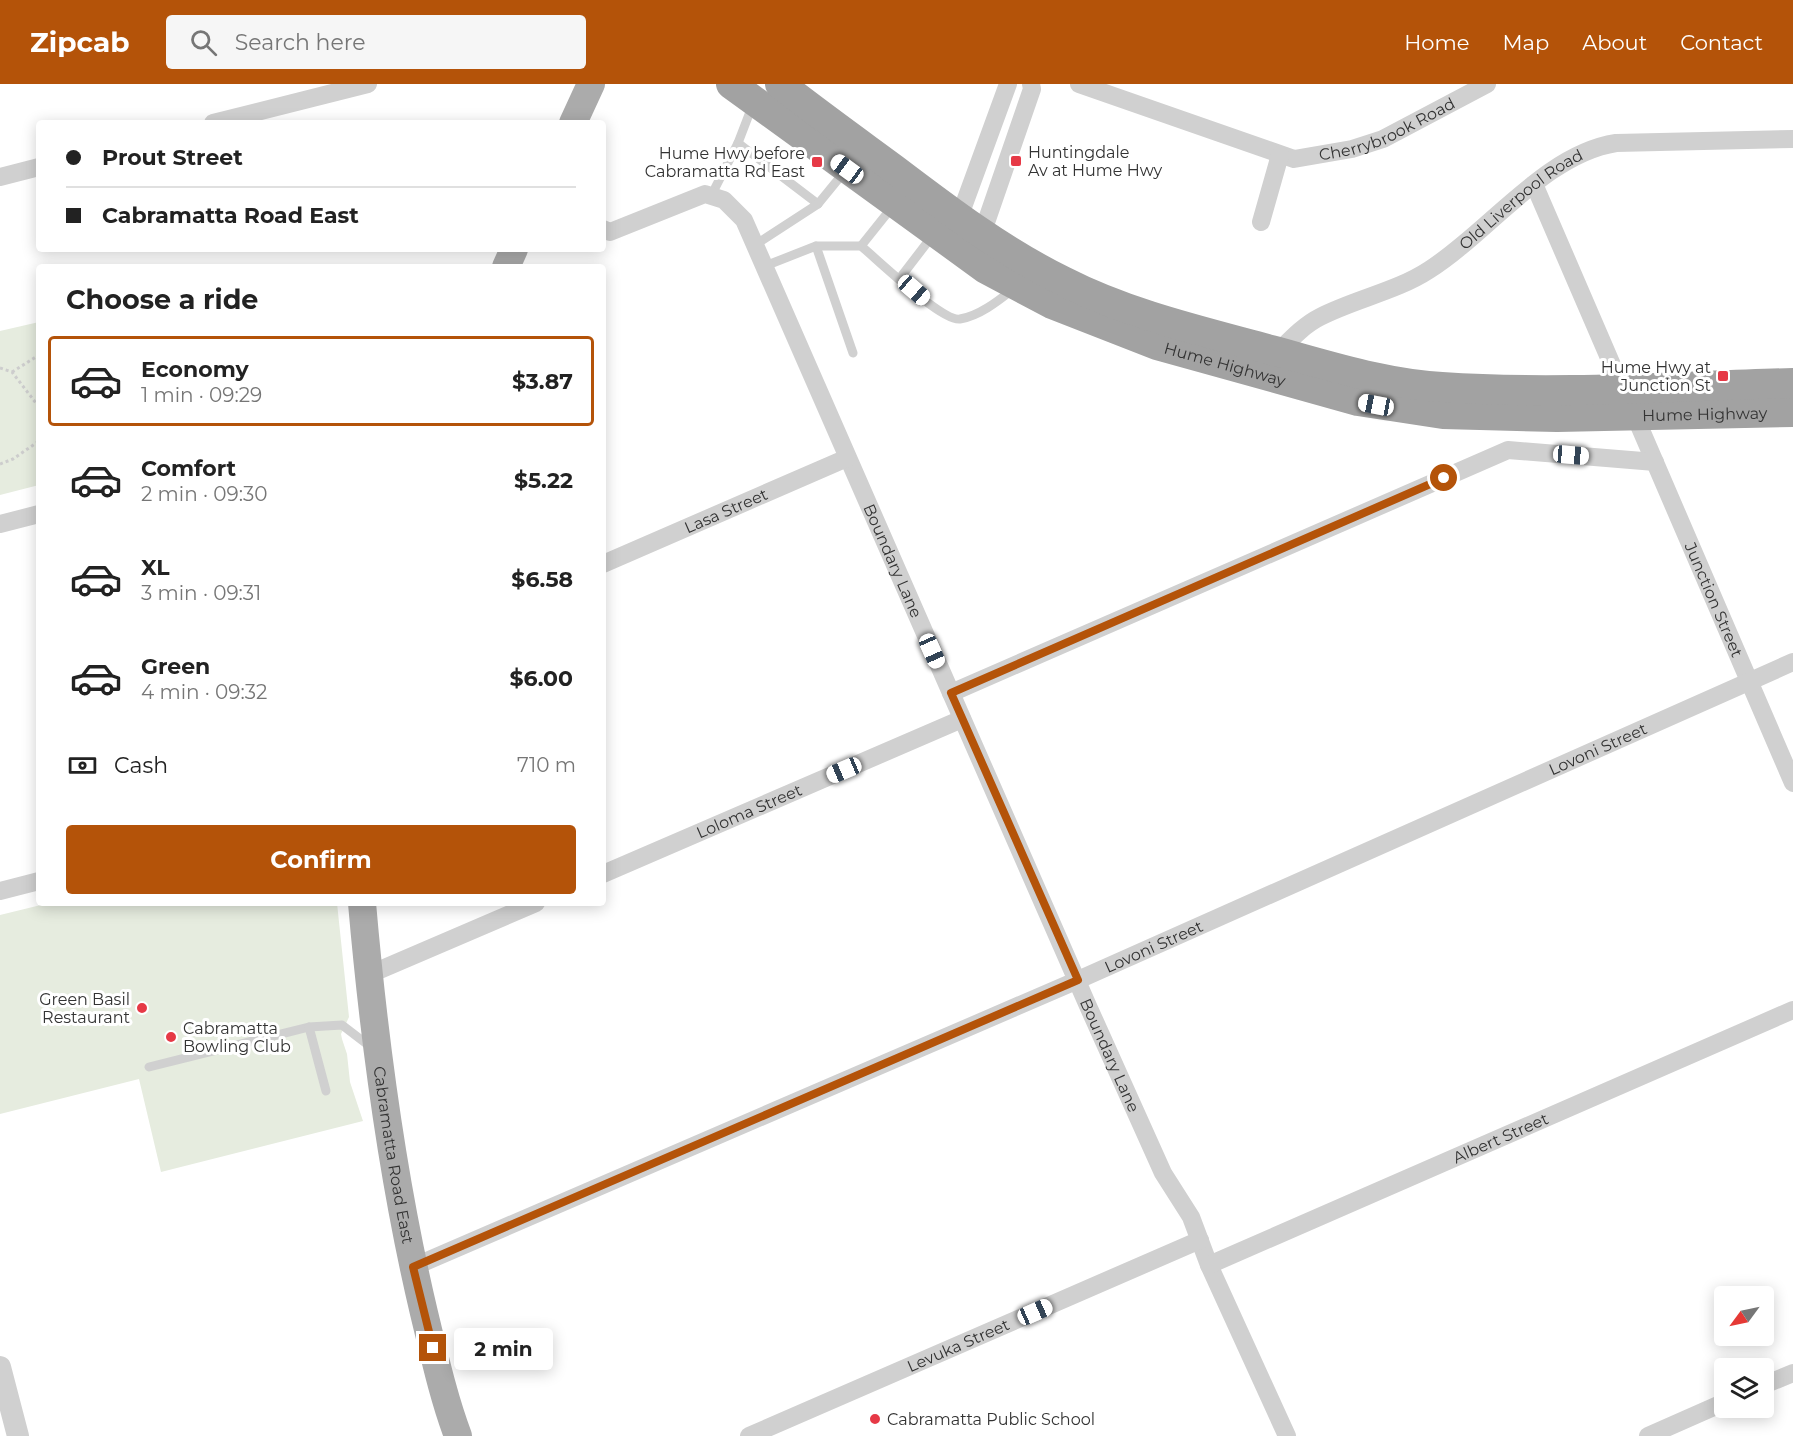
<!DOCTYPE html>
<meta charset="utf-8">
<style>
body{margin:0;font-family:Montserrat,sans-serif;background:#f6f6f6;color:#222;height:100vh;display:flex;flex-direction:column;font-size:22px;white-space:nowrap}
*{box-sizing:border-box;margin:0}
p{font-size:20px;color:#767676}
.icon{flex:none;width:33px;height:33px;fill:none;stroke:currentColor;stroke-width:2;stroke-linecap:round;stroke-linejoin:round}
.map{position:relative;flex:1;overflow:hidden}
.details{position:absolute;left:36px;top:180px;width:570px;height:642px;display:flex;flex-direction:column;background:#fff;border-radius:6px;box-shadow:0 3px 15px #0003}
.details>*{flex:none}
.hud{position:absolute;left:36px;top:36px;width:570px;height:132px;border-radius:6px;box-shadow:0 3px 15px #0003;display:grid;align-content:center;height:132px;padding:0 30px;background:#fff}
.needle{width:39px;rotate:237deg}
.fabs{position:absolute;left:1714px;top:1202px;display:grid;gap:12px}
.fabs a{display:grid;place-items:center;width:60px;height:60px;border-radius:6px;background:#fff;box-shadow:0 3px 15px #0003;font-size:30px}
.end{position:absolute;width:27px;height:27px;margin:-14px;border:8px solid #b45309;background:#fff;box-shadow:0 0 0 3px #fff}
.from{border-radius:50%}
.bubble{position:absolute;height:42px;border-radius:6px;background:#fff;box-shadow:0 3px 15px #0003;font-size:20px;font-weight:700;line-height:42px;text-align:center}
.car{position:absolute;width:18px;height:36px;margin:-18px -9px;border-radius:8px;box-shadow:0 0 4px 2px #0007;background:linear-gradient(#fff 24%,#345 0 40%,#fff 0 76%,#345 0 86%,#fff 0)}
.hud b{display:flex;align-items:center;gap:21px;height:57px;font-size:22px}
.hud b+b{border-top:2px solid #e0e0e0}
.hud i{width:15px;height:15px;background:#222}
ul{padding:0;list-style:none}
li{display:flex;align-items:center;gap:18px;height:90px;margin:0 12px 9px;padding:0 18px;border:3px solid transparent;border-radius:6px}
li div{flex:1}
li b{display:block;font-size:22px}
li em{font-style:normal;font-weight:700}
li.current{border-color:#b45309}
li>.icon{width:54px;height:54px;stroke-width:1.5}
h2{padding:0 30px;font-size:27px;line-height:72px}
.pay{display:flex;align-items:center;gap:15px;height:66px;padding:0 30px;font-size:22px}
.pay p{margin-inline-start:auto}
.cta{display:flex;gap:12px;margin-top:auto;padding:12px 30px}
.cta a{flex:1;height:69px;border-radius:6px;background:#b45309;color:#fff;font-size:24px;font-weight:700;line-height:69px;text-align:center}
header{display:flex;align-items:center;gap:36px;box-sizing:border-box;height:84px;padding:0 30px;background:#b45309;color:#fff}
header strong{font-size:28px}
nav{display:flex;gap:33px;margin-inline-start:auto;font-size:21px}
.search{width:420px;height:54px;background:#f6f6f6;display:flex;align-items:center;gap:15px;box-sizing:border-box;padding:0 21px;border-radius:6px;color:#767676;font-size:22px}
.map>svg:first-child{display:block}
.green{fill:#e6ecdf}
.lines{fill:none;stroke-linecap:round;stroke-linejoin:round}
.path{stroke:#cdcdcd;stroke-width:3;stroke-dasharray:3 3;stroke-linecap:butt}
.service{stroke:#d0d0d0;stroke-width:9}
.minor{stroke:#d0d0d0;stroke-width:18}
.tertiary{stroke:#d0d0d0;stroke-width:22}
.primary{stroke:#ababab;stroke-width:28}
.trunk{stroke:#a2a2a2;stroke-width:30}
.route{stroke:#b45309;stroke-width:8}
.poi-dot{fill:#e63946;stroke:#fff;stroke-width:2}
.labels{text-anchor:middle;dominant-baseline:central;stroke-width:6;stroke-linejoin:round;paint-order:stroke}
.street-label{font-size:16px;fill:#333;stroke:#fff}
.poi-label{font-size:16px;fill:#333;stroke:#fff;text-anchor:start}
</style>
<header>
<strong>Zipcab</strong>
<div class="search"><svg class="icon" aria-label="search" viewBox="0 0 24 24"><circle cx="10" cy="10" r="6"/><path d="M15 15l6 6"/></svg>Search here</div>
<nav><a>Home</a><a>Map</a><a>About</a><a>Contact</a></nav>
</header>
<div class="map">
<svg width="1793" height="1352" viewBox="0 0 1793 1352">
<rect width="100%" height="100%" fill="#fff"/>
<g class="green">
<path d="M 39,238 L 39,401 L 0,411 L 0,247 Z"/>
<path d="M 49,819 L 337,819 L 349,933 L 341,950 L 342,955 L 347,970 L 350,998 L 363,1037 L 161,1088 L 139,995 L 0,1030 L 0,831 Z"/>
</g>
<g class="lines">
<g class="path">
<path d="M 0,284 L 12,288 L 39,323"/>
<path d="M 12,288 L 39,271"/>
<path d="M 0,380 L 13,375 L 39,357"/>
</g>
<g class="service">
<path d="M 738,59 L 818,120"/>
<path d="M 712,110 L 738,59 L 753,20"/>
<path d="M 755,161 L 818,120 L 845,87"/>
<path d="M 816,162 L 853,269"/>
<path d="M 861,162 L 893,122"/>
<path d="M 765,182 L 816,162 L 861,162 C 878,176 942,238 960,235 C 979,232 998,217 1012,206"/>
<path d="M 900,194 L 933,151"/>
<path d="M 149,983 L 309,943"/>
<path d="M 326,1007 L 309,943 L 342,941 L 372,964"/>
</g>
<g class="minor">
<path id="s1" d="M 1079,0 L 1294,75 L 1352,65 L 1383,55 L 1487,0"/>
<path d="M 213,39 L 368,0"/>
<path d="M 0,93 L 39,83"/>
<path d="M 1534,100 L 1622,304"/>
<path d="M 959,134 L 1008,0"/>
<path d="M 1261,138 L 1280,71"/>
<path id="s2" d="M 603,145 L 610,148 L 705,110 L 724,116 L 744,136 L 1088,922 L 1163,1089 L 1191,1133 L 1209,1181 L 1287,1352"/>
<path d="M 982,150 L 1032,5 L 1031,0"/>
<path id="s3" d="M 1278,268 C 1291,255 1304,241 1320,233 C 1355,215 1397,207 1429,186 C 1489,148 1545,70 1616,59 L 1793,55"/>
<path id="s4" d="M 1635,332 L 1793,699"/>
<path d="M 0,440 L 39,430"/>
<path id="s5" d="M 603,480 L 847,374"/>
<path d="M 951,609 L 1508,366 L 1655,378"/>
<path id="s6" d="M 603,790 L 962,635"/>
<path d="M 0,807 L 39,797"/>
<path d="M 368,891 L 536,819"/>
<path id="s7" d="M 1209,1181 L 1793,926"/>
<path id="s8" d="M 413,1183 L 1078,896 L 1793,578"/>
<path d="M 1764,1301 L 1793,1289"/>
<path id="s9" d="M 749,1352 L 1200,1156"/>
<path d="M 1648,1352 L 1725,1318"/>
</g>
<path class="tertiary" d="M 0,1283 L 18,1352"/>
<g class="primary">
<path d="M 573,39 L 591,0"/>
<path d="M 506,183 L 514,165"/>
<path id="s10" d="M 362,819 C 374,957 392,1094 424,1229 C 434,1270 443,1312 458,1352"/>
</g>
<g class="trunk">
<path id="s11" d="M 731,0 L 986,185 L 1052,220 L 1157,261 L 1358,317 L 1443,330 L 1557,333 L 1793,328"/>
<path d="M 780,0 C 817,29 856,57 894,85 C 948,126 1002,167 1063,197 C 1127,230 1201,247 1271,266 C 1327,281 1384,300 1442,303 C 1558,311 1677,302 1793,299"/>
</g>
</g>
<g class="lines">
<path class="route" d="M 433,1264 L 413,1183 L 1078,896 L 951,609 L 1444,394"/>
</g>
<g class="poi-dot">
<rect x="1010" y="71" width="12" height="12" rx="3"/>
<rect x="811" y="72" width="12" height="12" rx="3"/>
<rect x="1717" y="286" width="12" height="12" rx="3"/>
<circle cx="142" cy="924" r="6"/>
<circle cx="171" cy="953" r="6"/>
<circle cx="875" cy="1335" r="6"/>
</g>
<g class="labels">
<g class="street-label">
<text stroke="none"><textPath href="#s1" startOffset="326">Cherrybrook Road</textPath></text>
<text stroke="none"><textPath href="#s3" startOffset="290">Old Liverpool Road</textPath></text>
<text stroke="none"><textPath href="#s11" startOffset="573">Hume Highway</textPath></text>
<text stroke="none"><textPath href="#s11" startOffset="1059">Hume Highway</textPath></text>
<text stroke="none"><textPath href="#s5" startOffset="134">Lasa Street</textPath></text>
<text stroke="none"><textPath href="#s2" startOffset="530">Boundary Lane</textPath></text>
<text stroke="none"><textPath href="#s4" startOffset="200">Junction Street</textPath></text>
<text stroke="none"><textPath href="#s8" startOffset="1293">Lovoni Street</textPath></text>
<text stroke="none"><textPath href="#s6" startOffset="159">Loloma Street</textPath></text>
<text stroke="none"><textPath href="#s8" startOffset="807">Lovoni Street</textPath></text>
<text stroke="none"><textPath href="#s2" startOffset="1070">Boundary Lane</textPath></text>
<text stroke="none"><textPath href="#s7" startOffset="318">Albert Street</textPath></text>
<text stroke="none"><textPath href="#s10" startOffset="254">Cabramatta Road East</textPath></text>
<text stroke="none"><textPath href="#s9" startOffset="228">Levuka Street</textPath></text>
</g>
<g class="poi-label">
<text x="1028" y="68">Huntingdale<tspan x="1028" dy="18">Av at Hume Hwy</tspan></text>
<text x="805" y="69" text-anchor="end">Hume Hwy before<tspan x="805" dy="18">Cabramatta Rd East</tspan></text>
<text x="1711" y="283" text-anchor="end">Hume Hwy at<tspan x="1711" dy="18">Junction St</tspan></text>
<text x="130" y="915" text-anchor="end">Green Basil<tspan x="130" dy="18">Restaurant</tspan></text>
<text x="183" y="944">Cabramatta<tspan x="183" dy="18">Bowling Club</tspan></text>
<text x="887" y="1335">Cabramatta Public School</text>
</g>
</g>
</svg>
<div class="fabs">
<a><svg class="needle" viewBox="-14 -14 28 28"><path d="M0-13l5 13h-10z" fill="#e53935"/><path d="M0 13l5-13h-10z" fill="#767676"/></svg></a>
<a><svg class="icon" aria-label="layers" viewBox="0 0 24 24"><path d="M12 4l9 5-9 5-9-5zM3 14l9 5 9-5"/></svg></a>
</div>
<i class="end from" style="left:1444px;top:394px"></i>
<i class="end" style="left:433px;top:1264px"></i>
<div class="bubble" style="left:454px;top:1244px;width:99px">2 min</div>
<i class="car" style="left:847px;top:85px;rotate:306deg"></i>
<i class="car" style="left:914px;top:206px;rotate:131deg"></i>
<i class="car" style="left:1376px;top:321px;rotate:281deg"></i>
<i class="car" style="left:1571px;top:371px;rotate:95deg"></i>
<i class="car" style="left:932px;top:567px;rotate:156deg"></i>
<i class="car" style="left:844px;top:686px;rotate:247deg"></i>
<i class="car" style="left:1035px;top:1228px;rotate:66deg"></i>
<div class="hud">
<b><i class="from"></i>Prout Street</b>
<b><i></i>Cabramatta Road East</b>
</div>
<section class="details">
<h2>Choose a ride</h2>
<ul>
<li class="current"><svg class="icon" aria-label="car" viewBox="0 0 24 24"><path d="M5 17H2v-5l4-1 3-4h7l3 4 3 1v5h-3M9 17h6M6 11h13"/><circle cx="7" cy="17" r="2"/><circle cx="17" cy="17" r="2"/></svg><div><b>Economy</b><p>1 min · 09:29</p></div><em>$3.87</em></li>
<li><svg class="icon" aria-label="car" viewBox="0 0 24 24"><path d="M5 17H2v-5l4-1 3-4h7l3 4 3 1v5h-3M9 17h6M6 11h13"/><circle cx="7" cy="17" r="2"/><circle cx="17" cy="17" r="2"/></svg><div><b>Comfort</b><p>2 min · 09:30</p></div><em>$5.22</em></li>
<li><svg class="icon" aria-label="car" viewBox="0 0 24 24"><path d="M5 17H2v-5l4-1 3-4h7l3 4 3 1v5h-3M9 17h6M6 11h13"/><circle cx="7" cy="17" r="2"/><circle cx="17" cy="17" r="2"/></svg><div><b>XL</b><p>3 min · 09:31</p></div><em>$6.58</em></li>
<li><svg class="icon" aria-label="car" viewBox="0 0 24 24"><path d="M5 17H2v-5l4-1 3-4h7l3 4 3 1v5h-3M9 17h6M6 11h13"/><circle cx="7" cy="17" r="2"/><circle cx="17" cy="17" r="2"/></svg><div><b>Green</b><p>4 min · 09:32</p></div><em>$6.00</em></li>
</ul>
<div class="pay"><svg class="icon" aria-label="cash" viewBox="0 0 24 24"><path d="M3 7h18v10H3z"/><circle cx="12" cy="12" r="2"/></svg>Cash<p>710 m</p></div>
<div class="cta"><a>Confirm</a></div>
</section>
</div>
